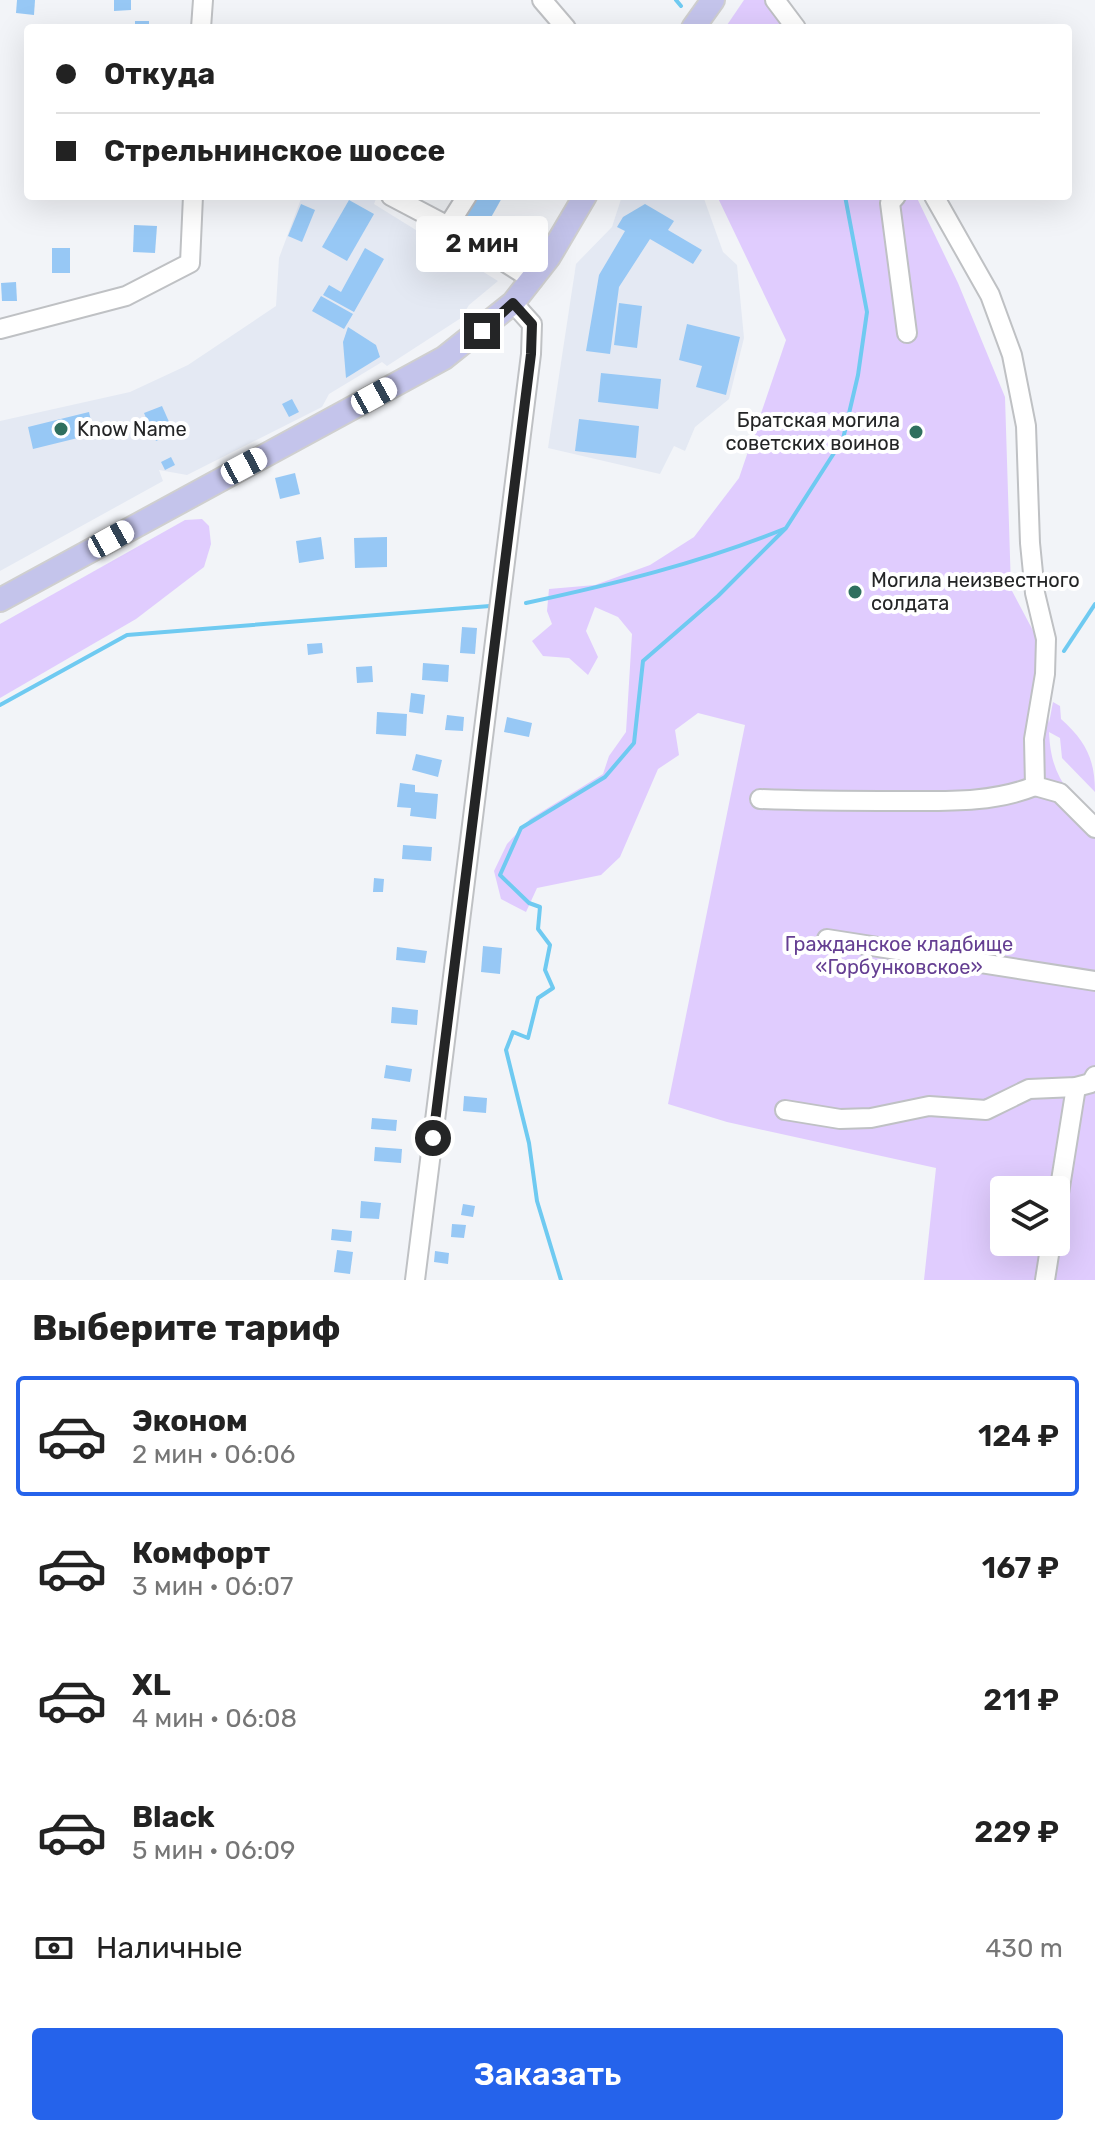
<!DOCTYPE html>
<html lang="ru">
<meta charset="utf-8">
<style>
body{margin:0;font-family:Rubik,sans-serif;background:#f6f6f6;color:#222;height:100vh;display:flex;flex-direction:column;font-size:30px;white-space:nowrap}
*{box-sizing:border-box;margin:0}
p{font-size:26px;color:#767676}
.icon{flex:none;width:44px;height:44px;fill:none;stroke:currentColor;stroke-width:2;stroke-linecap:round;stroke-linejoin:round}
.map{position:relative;height:1280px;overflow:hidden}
.side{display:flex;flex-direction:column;background:#fff;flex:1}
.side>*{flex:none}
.guide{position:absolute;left:24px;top:24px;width:1048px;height:176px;border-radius:8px;box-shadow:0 8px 32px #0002;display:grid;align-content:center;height:176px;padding:0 32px;background:#fff}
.controls{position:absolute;left:990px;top:1176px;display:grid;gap:16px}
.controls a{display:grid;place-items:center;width:80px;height:80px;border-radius:8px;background:#fff;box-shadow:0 8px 32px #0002;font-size:40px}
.end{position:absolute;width:36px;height:36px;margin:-18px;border:10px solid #242526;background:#fff;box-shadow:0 0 0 4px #fff}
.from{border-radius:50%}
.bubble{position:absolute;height:56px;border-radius:8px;background:#fff;box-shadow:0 8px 32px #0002;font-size:26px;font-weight:600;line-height:56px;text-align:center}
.car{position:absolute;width:24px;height:48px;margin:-24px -12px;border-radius:10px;box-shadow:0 0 6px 2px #0007;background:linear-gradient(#fff 24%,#345 0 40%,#fff 0 76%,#345 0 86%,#fff 0)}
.guide b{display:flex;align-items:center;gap:28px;height:76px;font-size:30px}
.guide b+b{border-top:2px solid #e0e0e0}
.guide i{width:20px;height:20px;background:#222}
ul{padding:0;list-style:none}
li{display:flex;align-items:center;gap:24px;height:120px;margin:0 16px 12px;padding:0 16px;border:4px solid transparent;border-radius:8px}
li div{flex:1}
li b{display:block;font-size:30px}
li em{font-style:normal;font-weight:600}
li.active{border-color:#2563eb}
li>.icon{width:72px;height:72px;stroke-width:1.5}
h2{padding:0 32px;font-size:36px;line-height:96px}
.pay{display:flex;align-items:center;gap:20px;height:88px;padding:0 32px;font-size:30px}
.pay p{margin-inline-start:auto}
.primary-button{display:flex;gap:16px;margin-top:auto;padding:16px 32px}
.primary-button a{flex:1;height:92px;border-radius:8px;background:#2563eb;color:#fff;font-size:32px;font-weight:600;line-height:92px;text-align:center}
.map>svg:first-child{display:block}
.built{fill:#e4e9f3}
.green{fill:#e0ccfe;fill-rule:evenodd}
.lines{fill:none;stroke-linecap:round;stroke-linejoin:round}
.stream{stroke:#6fcaf1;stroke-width:4}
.building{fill:#97c8f5}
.minor-casing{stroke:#bfc1c4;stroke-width:22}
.major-casing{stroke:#cfcfcf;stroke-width:26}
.minor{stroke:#fff;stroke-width:18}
.major{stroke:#c4c4eb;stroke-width:22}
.route{stroke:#242526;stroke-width:10}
.poi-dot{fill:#2f6f5e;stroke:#fff;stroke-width:3}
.labels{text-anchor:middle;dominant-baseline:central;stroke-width:8;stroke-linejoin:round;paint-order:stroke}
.poi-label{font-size:20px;fill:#242526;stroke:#fff;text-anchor:start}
.park-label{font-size:20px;fill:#653f92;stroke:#fff}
</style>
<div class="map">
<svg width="1095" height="1280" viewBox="0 0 1095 1280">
<rect width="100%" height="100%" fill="#f2f4f8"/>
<g class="built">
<path d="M 302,196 L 377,196 L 374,204 L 498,281 L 469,305 L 461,318 L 387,366 L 382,362 L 329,394 L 322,407 L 187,475 L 159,470 L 163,481 L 0,571 L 0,421 L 130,392 L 188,365 L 276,306 L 279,258 Z"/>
<path d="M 622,196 L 703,196 L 723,252 L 737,265 L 744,338 L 729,399 L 695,427 L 685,451 L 674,446 L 660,474 L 548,448 L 576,264 L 612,227 Z"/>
</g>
<g class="green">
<path d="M 744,0 L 764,0 L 786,28 L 725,28 Z"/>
<path d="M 717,196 L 916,196 L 958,283 L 1005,397 L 1011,589 L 1038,640 L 1049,723 L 1053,702 L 1060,706 L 1061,719 C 1086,741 1095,760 1095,792 L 1062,758 L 1060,738 L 1049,732 C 1051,776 1066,790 1095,820 L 1095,1280 L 924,1280 L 936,1168 L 727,1122 L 668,1104 L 745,725 L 698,713 L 675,730 L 679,755 L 658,769 L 620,857 L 601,875 L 537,888 L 526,912 L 501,899 L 494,871 L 507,844 L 530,819 L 603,774 L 609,756 L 626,732 L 632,634 L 618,617 L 595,607 L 586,631 L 598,657 L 588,675 L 569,658 L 543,656 L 532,641 L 552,624 L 547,611 L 549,589 L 595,585 L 650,565 L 694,537 L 739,478 L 786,340 ZM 1004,1190 L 1056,1190 L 1056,1242 L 1004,1242 Z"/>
<path d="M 202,519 L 209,526 L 211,544 L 204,567 L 136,619 L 0,698 L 0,624 L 185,520 Z"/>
</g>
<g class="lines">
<g class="stream">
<path d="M 676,0 L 681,6"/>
<path d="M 526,603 C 614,584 700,563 784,529"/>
<path d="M 1064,651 L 1095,604"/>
<path d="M 0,705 L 127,635 L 490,606"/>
<path d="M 561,1280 L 537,1201 L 529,1143 L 506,1050 L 513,1032 L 528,1038 L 538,998 L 553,988 L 545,970 L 550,945 L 538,929 L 540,907 L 529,903 L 500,875 L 521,828 L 605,777 L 634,743 L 643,661 L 718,596 L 786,528 L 843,439 L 858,375 L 867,312 L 845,196"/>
</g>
</g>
<g class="building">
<path d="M 17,0 L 35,0 L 34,15 L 16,13 Z"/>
<path d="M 114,0 L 131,0 L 131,10 L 114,11 Z"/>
<rect x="135" y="21" width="14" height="7"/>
<path d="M 473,196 L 503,196 L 484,230 L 461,217 Z"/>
<path d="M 349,200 L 374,214 L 347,261 L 322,247 Z"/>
<path d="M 301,204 L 315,210 L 302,242 L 288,236 Z"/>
<path d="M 645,204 L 674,221 L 668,230 L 702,250 L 693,264 L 650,239 L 619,287 L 610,354 L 586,351 L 599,275 L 625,231 L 617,227 L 623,217 Z"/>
<path d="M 134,225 L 157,226 L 155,253 L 133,252 Z"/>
<rect x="52" y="248" width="18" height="25"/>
<path d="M 365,248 L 384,259 L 354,312 L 323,295 L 329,285 L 341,292 Z"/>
<path d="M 16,282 L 17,301 L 2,301 L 1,283 Z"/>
<path d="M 321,296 L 353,314 L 344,329 L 312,311 Z"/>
<path d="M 619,303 L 642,306 L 637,348 L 614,345 Z"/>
<path d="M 687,324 L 740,337 L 726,395 L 696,387 L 702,366 L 679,360 Z"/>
<path d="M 348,327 L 376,345 L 380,357 L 346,378 L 343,342 Z"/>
<path d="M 601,373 L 661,379 L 658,409 L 598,402 Z"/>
<path d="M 292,399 L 299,412 L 289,417 L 282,404 Z"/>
<path d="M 162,406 L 174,433 L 156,441 L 144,413 Z"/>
<path d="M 89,412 L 94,434 L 33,449 L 28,427 Z"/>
<path d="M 579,419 L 639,426 L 636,458 L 575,451 Z"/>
<path d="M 171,457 L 175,465 L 165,470 L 161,462 Z"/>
<path d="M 295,473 L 300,494 L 280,499 L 275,478 Z"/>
<path d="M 321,537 L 324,559 L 299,563 L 296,541 Z"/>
<path d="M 387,537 L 387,567 L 355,568 L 354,538 Z"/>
<path d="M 462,627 L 477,628 L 475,654 L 460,653 Z"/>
<path d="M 322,643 L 323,653 L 308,655 L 307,644 Z"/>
<path d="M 423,663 L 449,665 L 448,682 L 422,680 Z"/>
<path d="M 372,666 L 373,682 L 357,683 L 356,667 Z"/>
<path d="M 411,693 L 425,695 L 423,714 L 409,712 Z"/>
<path d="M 377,712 L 407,714 L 406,736 L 376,734 Z"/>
<path d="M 447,715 L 464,717 L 463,731 L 445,730 Z"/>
<path d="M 507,717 L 532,723 L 529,737 L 504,732 Z"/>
<path d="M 416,754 L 442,760 L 438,777 L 412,770 Z"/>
<path d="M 400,783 L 415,785 L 415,792 L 438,794 L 436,819 L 410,816 L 411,808 L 397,807 Z"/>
<path d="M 403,845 L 432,847 L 431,861 L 402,859 Z"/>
<path d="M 374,878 L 384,879 L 383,892 L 373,892 Z"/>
<path d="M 483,946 L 502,948 L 500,974 L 481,972 Z"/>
<path d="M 397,947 L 427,951 L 425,963 L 396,960 Z"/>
<path d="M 392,1007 L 418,1010 L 417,1025 L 391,1023 Z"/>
<path d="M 386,1065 L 412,1069 L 410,1082 L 384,1078 Z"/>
<path d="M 464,1096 L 487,1098 L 486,1113 L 463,1111 Z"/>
<path d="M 372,1118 L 397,1120 L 396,1131 L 371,1129 Z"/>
<path d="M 375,1147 L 402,1149 L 401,1163 L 374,1161 Z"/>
<path d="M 361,1201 L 381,1203 L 379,1219 L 360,1218 Z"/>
<path d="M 463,1204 L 475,1206 L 473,1217 L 461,1215 Z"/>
<path d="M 452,1224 L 466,1225 L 464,1238 L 451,1237 Z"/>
<path d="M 332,1229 L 352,1231 L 351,1242 L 331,1240 Z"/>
<path d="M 337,1250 L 353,1252 L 350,1274 L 334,1272 Z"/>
<path d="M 435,1251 L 449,1253 L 448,1264 L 434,1262 Z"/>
</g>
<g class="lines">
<defs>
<g id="minor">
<path d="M 542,0 L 566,28"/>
<path d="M 775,0 L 796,28"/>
<path d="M 201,28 L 203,0"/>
<path d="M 391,196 L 448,226 L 533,280"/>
<path d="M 896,196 L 890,203 L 907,333"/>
<path d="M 934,196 L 990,295 L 1012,355 L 1026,426 L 1030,543 L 1035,593 L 1046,639 L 1045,674 L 1034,739 L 1035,786 L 1060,793 L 1095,828"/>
<path d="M 448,226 L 467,196"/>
<path d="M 0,329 L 126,296 L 190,263 L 193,196"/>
<path d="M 760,799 C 808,801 854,801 902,801 C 946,801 993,803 1035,786"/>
<path d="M 827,939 L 1095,981"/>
<path d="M 785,1110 L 840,1119 L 871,1118 L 929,1106 L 986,1110 L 1029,1089 L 1076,1087 L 1091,1083 L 1095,1076"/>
<path d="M 1056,1212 L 1076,1087"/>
<path d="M 415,1280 L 531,354 L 532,324 L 513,303"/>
<path d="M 1045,1280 L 1051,1242"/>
</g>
<g id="major">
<path d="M 693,28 L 713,0"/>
<path d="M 0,600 L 444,358 L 513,303 L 549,257 L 585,196"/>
</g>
</defs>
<use href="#minor" class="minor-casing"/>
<use href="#major" class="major-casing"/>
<use href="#minor" class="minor"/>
<use href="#major" class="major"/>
</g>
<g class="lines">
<path class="route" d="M 433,1138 L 531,354 L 532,324 L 513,303 L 482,331"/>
</g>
<g class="poi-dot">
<circle cx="61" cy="429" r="8"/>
<circle cx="916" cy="432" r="8"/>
<circle cx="855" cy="592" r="8"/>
</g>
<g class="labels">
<g class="poi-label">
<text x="900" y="420" text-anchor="end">Братская могила<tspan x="900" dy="23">советских воинов</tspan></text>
<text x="77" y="429">Know Name</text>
<text x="871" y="580">Могила неизвестного<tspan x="871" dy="23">солдата</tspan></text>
</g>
<g class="park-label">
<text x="899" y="944">Гражданское кладбище<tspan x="899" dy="23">«Горбунковское»</tspan></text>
</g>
</g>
</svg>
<div class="controls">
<a><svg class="icon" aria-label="layers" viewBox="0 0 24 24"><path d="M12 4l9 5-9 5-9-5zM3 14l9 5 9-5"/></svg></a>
</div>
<i class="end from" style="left:433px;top:1138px"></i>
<i class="end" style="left:482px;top:331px"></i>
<div class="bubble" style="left:416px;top:216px;width:132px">2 мин</div>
<i class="car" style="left:374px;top:396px;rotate:61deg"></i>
<i class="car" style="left:244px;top:466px;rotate:62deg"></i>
<i class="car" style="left:111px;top:539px;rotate:61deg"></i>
<div class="guide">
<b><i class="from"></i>Откуда</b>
<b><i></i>Стрельнинское шоссе</b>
</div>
</div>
<section class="side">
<h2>Выберите тариф</h2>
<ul>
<li class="active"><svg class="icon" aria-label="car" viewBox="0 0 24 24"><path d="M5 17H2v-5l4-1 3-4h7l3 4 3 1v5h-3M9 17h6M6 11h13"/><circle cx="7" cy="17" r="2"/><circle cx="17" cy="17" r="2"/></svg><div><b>Эконом</b><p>2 мин · 06:06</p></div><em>124 ₽</em></li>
<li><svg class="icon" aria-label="car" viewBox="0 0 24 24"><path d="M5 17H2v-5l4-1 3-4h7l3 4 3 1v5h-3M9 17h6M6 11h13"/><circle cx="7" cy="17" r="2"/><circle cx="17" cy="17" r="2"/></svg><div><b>Комфорт</b><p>3 мин · 06:07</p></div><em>167 ₽</em></li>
<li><svg class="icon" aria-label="car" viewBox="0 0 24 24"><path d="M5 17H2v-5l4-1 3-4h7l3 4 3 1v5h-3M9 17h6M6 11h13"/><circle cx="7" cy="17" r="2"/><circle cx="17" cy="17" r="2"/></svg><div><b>XL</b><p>4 мин · 06:08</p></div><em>211 ₽</em></li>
<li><svg class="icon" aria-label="car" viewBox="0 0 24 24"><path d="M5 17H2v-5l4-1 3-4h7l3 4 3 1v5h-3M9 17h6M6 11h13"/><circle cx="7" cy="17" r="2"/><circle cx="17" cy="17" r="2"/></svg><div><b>Black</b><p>5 мин · 06:09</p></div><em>229 ₽</em></li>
</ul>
<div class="pay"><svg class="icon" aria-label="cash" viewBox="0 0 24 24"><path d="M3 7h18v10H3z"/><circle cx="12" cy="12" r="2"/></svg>Наличные<p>430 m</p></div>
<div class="primary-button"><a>Заказать</a></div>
</section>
